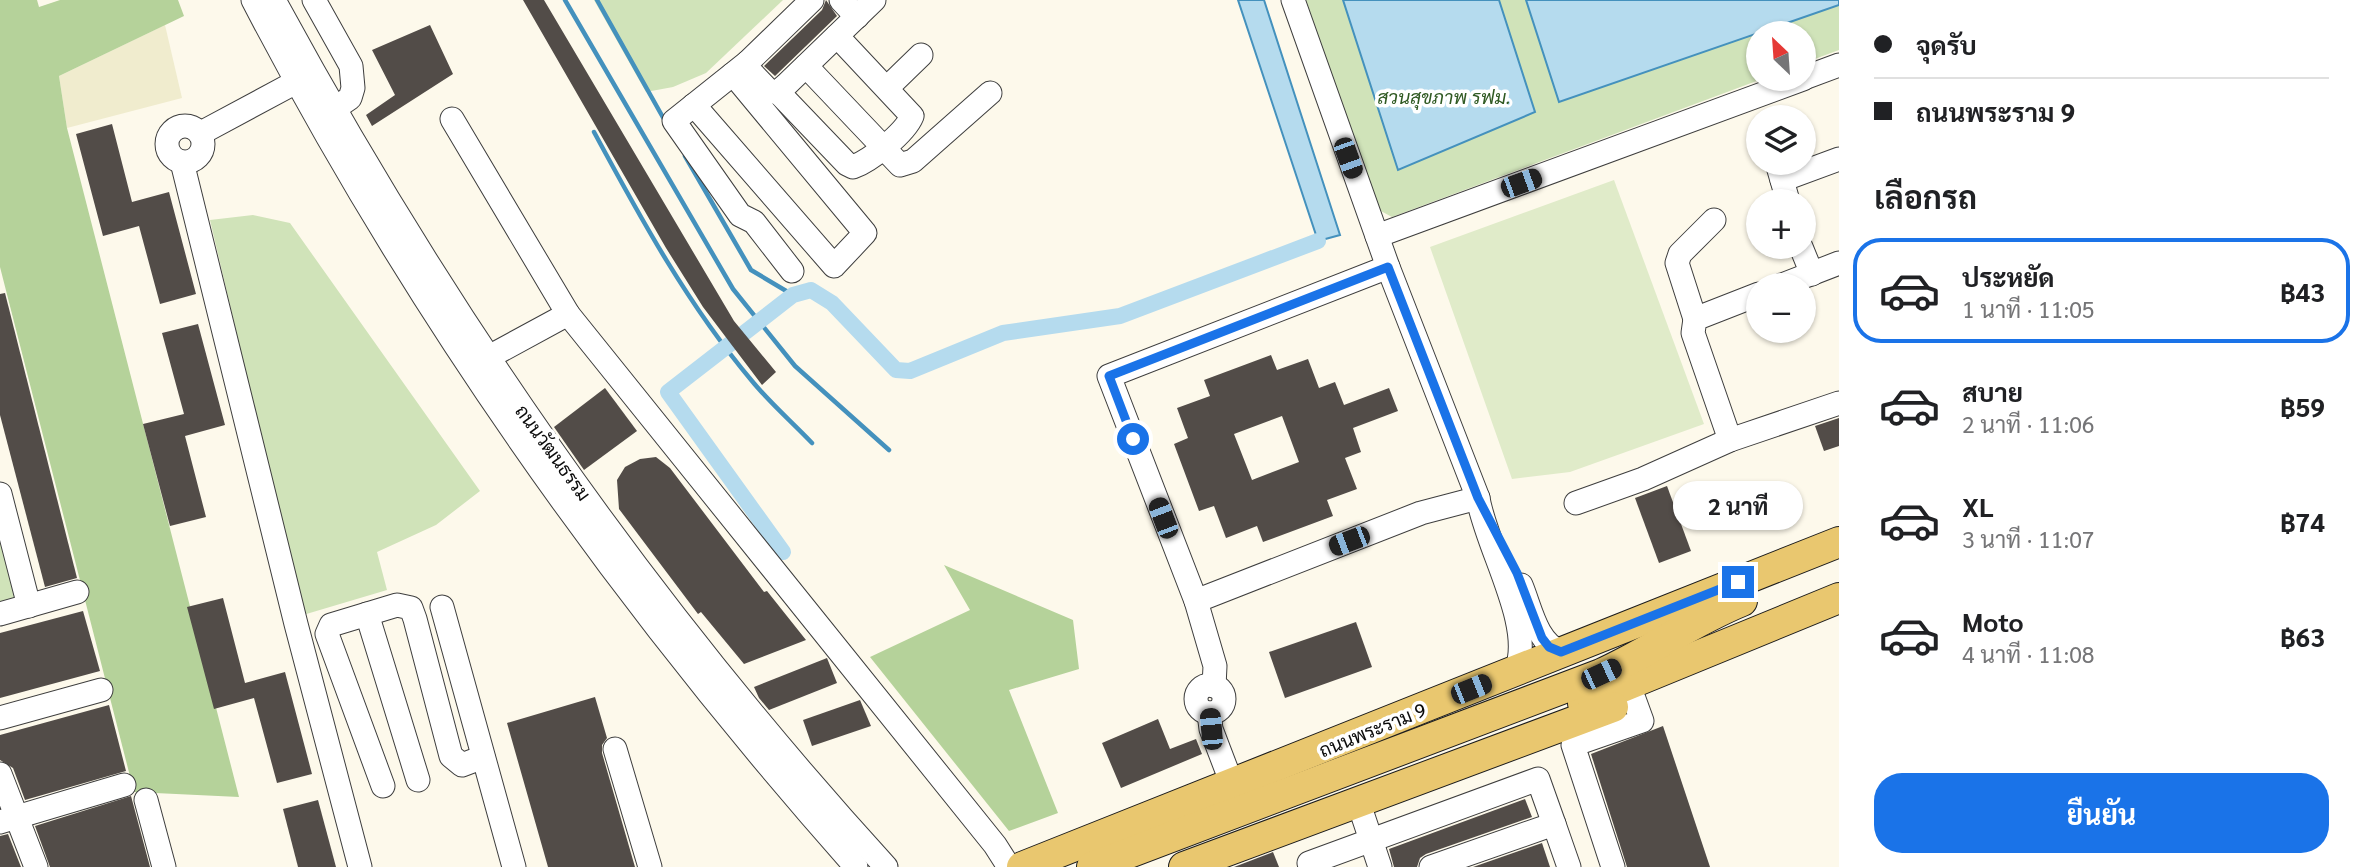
<!DOCTYPE html>
<html lang="th">
<meta charset="utf-8">
<style>
body{margin:0;font-family:Georgia,Sarabun,serif;background:#f2f2f2;color:#202124;height:100vh;display:flex;flex-direction:column;font-size:26px;white-space:nowrap}
*{box-sizing:border-box;margin:0}
p{font-size:23px;color:#757577}
.icon{flex:none;width:38px;height:38px;fill:none;stroke:currentColor;stroke-width:2;stroke-linecap:round;stroke-linejoin:round}
.map{position:relative;flex:1;overflow:hidden}
.sheet{display:flex;flex-direction:column;background:#fff;width:525px}
.sheet>*{flex:none}
.guide{display:grid;align-content:center;height:154px;padding:0 35px;background:#fff}
.needle{width:46px;rotate:335deg}
.controls{position:absolute;left:1746px;top:21px;display:grid;gap:14px}
.controls a{display:grid;place-items:center;width:70px;height:70px;border-radius:50%;background:#fff;box-shadow:0 2px 5px #0004;font-size:35px}
.end{position:absolute;width:32px;height:32px;margin:-16px;border:9px solid #1a73e8;background:#fff;box-shadow:0 0 0 4px #fff}
.from{border-radius:50%}
.bubble{position:absolute;height:49px;border-radius:24px;background:#fff;box-shadow:0 2px 5px #0004;font-size:23px;font-weight:700;line-height:49px;text-align:center}
.car{position:absolute;width:21px;height:42px;margin:-21px -10px;border-radius:9px;box-shadow:0 0 5px 2px #0007;background:linear-gradient(#222 24%,#8ab4d8 0 40%,#222 0 76%,#8ab4d8 0 86%,#222 0)}
.guide b{display:flex;align-items:center;gap:24px;height:66px;font-size:26px}
.guide b+b{border-top:2px solid #e0e0e0}
.guide i{width:18px;height:18px;background:#202124}
ul{padding:0;list-style:none}
li{display:flex;align-items:center;gap:21px;height:105px;margin:0 14px 10px;padding:0 21px;border:4px solid transparent;border-radius:28px}
li div{flex:1}
li b{display:block;font-size:26px}
li em{font-style:normal;font-weight:700}
li.on{border-color:#1a73e8}
li>.icon{width:63px;height:63px;stroke-width:1.5}
h2{padding:0 35px;font-size:32px;line-height:84px}
.cta{display:flex;gap:14px;margin-top:auto;padding:14px 35px}
.cta a{flex:1;height:80px;border-radius:28px;background:#1a73e8;color:#fff;font-size:28px;font-weight:700;line-height:80px;text-align:center}
main{display:flex;flex:1;min-height:0}
.map>svg:first-child{display:block}
.farmland{fill:#f0ecce}
.green{fill:#d0e3b9}
.forest{fill:#b5d29a}
.pitch{fill:#e0ebc9}
.water{fill:#b5dbee;stroke:#4491bd;stroke-width:2}
.lines{fill:none;stroke-linecap:round;stroke-linejoin:round}
.stream{stroke:#4491bd;stroke-width:4.5}
.canal{stroke:#b5dbee;stroke-width:16}
.building{fill:#524c48;fill-rule:evenodd}
.minor-casing{stroke:#3e3e3e;stroke-width:25}
.major-casing{stroke:#1c1c1c;stroke-width:32}
.minor{stroke:#fff;stroke-width:23}
.major{stroke:#e9c76f;stroke-width:30}
.route{stroke:#1a73e8;stroke-width:9}
.labels{text-anchor:middle;dominant-baseline:central;stroke-width:7;stroke-linejoin:round;paint-order:stroke}
.park-label{font-size:19px;font-style:italic;fill:#305a23;stroke:#fff}
.street-label{font-size:19px;fill:#0b0b0b;stroke:#fff}
</style>
<main>
<div class="map">
<svg width="1839" height="867" viewBox="0 0 1839 867">
<rect width="100%" height="100%" fill="#fdf9eb"/>
<path class="farmland" d="M 165,25 L 182,98 L 67,128 L 59,76 Z"/>
<g class="green">
<path d="M 594,0 L 783,0 L 706,73 L 673,87 L 646,92 Z"/>
<path d="M 1306,0 L 1839,0 L 1839,50 L 1804,63 L 1804,33 L 1759,33 L 1759,79 L 1762,79 L 1392,217 L 1379,210 L 1373,198 Z"/>
<path d="M 253,215 L 290,223 L 480,491 L 436,525 L 377,552 L 387,590 L 303,615 L 210,220 Z"/>
<path d="M 0,540 L 3,540 L 21,598 L 0,607 Z"/>
</g>
<g class="forest">
<path d="M 0,0 L 37,0 L 39,7 L 60,0 L 178,0 L 184,16 L 59,76 L 67,128 L 239,797 L 134,792 L 0,267 Z"/>
<path d="M 944,565 L 1073,620 L 1079,669 L 1009,690 L 1058,813 L 1009,831 L 870,657 L 970,610 Z"/>
</g>
<path class="pitch" d="M 1614,180 L 1704,424 L 1570,472 L 1512,479 L 1430,247 Z"/>
<g class="water">
<path d="M 1238,0 L 1264,0 L 1340,235 L 1318,241 Z"/>
<path d="M 1343,0 L 1499,0 L 1535,112 L 1398,170 Z"/>
<path d="M 1526,0 L 1839,0 L 1839,5 L 1559,102 Z"/>
</g>
<g class="lines">
<g class="stream">
<path d="M 565,0 L 733,289 L 795,366 L 889,450"/>
<path d="M 597,0 L 665,121"/>
<path d="M 594,132 C 641,219 688,305 752,381 C 770,403 792,422 812,443"/>
<path d="M 685,156 L 751,270 L 793,295"/>
</g>
<path class="canal" d="M 783,552 L 668,392 L 793,295 L 811,290 L 832,303 L 896,370 L 910,371 L 1003,333 L 1120,316 L 1318,241"/>
</g>
<g class="building">
<path d="M 523,0 L 544,0 L 734,321 L 776,372 L 762,385 L 703,307 L 666,248 Z"/>
<path d="M 826,0 L 837,16 L 775,76 L 764,66 L 822,10 Z"/>
<path d="M 430,25 L 453,74 L 372,126 L 366,115 L 395,95 L 372,50 Z"/>
<path d="M 112,124 L 132,202 L 169,192 L 196,294 L 160,304 L 139,226 L 103,236 L 76,134 Z"/>
<path d="M 5,293 L 77,578 L 45,587 L 0,415 L 0,294 Z"/>
<path d="M 198,324 L 225,425 L 185,436 L 206,517 L 170,526 L 143,424 L 184,414 L 162,333 Z"/>
<path d="M 1271,355 L 1277,370 L 1308,359 L 1319,388 L 1335,382 L 1344,405 L 1389,388 L 1398,411 L 1353,428 L 1361,452 L 1345,458 L 1357,489 L 1327,500 L 1333,516 L 1263,542 L 1257,526 L 1226,538 L 1214,506 L 1199,511 L 1174,444 L 1188,438 L 1177,408 L 1210,396 L 1204,380 ZM 1282,416 L 1299,462 L 1252,480 L 1234,434 Z"/>
<path d="M 605,388 L 637,431 L 584,470 L 554,427 Z"/>
<path d="M 1839,418 L 1839,446 L 1824,451 L 1815,426 Z"/>
<path d="M 656,457 L 670,468 L 764,592 L 767,591 L 806,640 L 744,664 L 701,612 L 698,614 L 619,509 L 617,480 L 625,467 L 640,459 Z"/>
<path d="M 1667,486 L 1691,551 L 1659,563 L 1635,498 Z"/>
<path d="M 223,598 L 245,683 L 285,672 L 312,774 L 277,783 L 254,698 L 214,709 L 187,607 Z"/>
<path d="M 83,611 L 100,671 L 0,698 L 0,633 Z"/>
<path d="M 1356,622 L 1372,667 L 1285,698 L 1269,652 Z"/>
<path d="M 827,658 L 837,683 L 769,710 L 759,698 L 754,687 Z"/>
<path d="M 595,697 L 607,738 L 602,745 L 602,753 L 635,867 L 548,867 L 507,723 Z"/>
<path d="M 860,700 L 871,726 L 812,746 L 803,720 Z"/>
<path d="M 109,705 L 126,771 L 25,800 L 13,768 L 0,760 L 0,735 Z"/>
<path d="M 1158,719 L 1170,749 L 1196,739 L 1202,754 L 1121,788 L 1102,743 Z"/>
<path d="M 1663,726 L 1710,867 L 1627,867 L 1591,754 Z"/>
<path d="M 131,796 L 150,867 L 50,867 L 35,826 Z"/>
<path d="M 1525,799 L 1532,817 L 1426,854 L 1420,858 L 1417,867 L 1394,867 L 1389,849 Z"/>
<path d="M 318,800 L 336,867 L 298,867 L 283,809 Z"/>
<path d="M 8,834 L 21,867 L 0,867 L 0,836 Z"/>
<path d="M 1542,843 L 1550,867 L 1473,867 Z"/>
<path d="M 1273,852 L 1279,867 L 1234,867 Z"/>
</g>
<g class="lines">
<defs>
<g id="minor">
<path d="M 253,0 C 416,314 622,603 856,867"/>
<path d="M 274,0 C 443,312 647,605 886,867"/>
<path d="M 314,0 L 351,66 L 353,88 L 350,98 L 324,116"/>
<path d="M 812,0 L 748,62 L 749,70 L 770,92 L 778,92 L 786,85 L 874,0"/>
<path d="M 841,0 L 857,17"/>
<path d="M 1293,0 L 1388,267 L 1478,498 C 1486,547 1535,626 1516,670"/>
<path d="M 748,62 L 674,121 L 740,215 L 754,222 L 792,271"/>
<path d="M 806,66 L 900,165 L 913,161 L 990,93"/>
<path d="M 1804,78 L 1839,65"/>
<path d="M 887,88 L 921,55"/>
<path d="M 778,92 L 847,164 L 853,167 C 870,161 905,133 912,116 L 837,36"/>
<path d="M 694,105 L 834,266 L 865,233 L 733,74"/>
<path d="M 452,119 L 568,314"/>
<circle cx="185" cy="144" r="18"/>
<path d="M 201,133 L 296,82"/>
<path d="M 182,162 L 296,624 L 360,867"/>
<path d="M 1777,163 L 1788,201"/>
<path d="M 1782,180 L 1839,159"/>
<path d="M 1377,236 L 1803,79"/>
<path d="M 1801,247 L 1812,274"/>
<path d="M 1388,267 L 1109,376 L 1196,601 L 1421,513 L 1478,498"/>
<path d="M 1782,285 L 1839,263"/>
<path d="M 1695,319 L 1677,263 L 1680,254 L 1714,220"/>
<path d="M 474,365 L 568,314 L 995,845 L 1009,867"/>
<path d="M 1730,440 L 1693,333 L 1695,319 L 1759,294"/>
<path d="M 0,494 L 29,606"/>
<path d="M 1576,503 L 1643,479 L 1730,440 L 1839,403"/>
<path d="M 1521,585 C 1531,609 1536,642 1561,652"/>
<path d="M 1196,601 L 1215,666 L 1214,686"/>
<path d="M 442,607 L 514,867"/>
<path d="M 0,614 L 77,592"/>
<path d="M 367,614 L 418,780"/>
<circle cx="1210" cy="699" r="14"/>
<path d="M 1209,713 L 1211,729 L 1232,784"/>
<path d="M 0,718 L 101,690"/>
<path d="M 615,749 L 650,867"/>
<path d="M 0,774 L 36,867"/>
<path d="M 383,786 L 327,634 L 331,625 L 397,605 L 411,608 L 415,619 L 451,756 L 462,765 L 483,757"/>
<path d="M 146,800 L 164,867"/>
<path d="M 1358,801 L 1380,867"/>
<path d="M 0,822 L 124,785"/>
<path d="M 1309,863 L 1538,779 L 1554,824"/>
<path d="M 1431,867 L 1554,824 L 1569,867"/>
<path d="M 1613,867 L 1573,745 L 1642,721 L 1634,699"/>
</g>
<g id="major">
<path d="M 1583,703 L 1839,598"/>
<path d="M 1022,867 L 1839,542"/>
<path d="M 1092,867 L 1601,674 C 1649,652 1693,621 1742,601"/>
<path d="M 1184,867 L 1613,707"/>
</g>
</defs>
<use href="#minor" class="minor-casing"/>
<use href="#major" class="major-casing"/>
<use href="#minor" class="minor"/>
<use href="#major" class="major"/>
</g>
<g class="lines">
<path class="route" d="M 1133,439 L 1109,376 L 1388,267 L 1478,498 L 1517,573 L 1542,638 L 1549,647 L 1561,652 L 1738,582"/>
</g>
<g class="labels">
<g class="park-label">
<text x="1444" y="96">สวนสุขภาพ รฟม.</text>
</g>
<g class="street-label">
<text transform="translate(554 452) rotate(54)">ถนนวัฒนธรรม</text>
<text transform="translate(1372 729) rotate(-22)">ถนนพระราม 9</text>
</g>
</g>
</svg>
<div class="controls">
<a><svg class="needle" viewBox="-14 -14 28 28"><path d="M0-13l5 13h-10z" fill="#e53935"/><path d="M0 13l5-13h-10z" fill="#757577"/></svg></a>
<a><svg class="icon" aria-label="layers" viewBox="0 0 24 24"><path d="M12 4l9 5-9 5-9-5zM3 14l9 5 9-5"/></svg></a>
<a>+</a>
<a>−</a>
</div>
<i class="end from" style="left:1133px;top:439px"></i>
<i class="end" style="left:1738px;top:582px"></i>
<div class="bubble" style="left:1673px;top:481px;width:130px">2 นาที</div>
<i class="car" style="left:1348px;top:158px;rotate:160deg"></i>
<i class="car" style="left:1521px;top:183px;rotate:70deg"></i>
<i class="car" style="left:1163px;top:518px;rotate:339deg"></i>
<i class="car" style="left:1349px;top:541px;rotate:249deg"></i>
<i class="car" style="left:1601px;top:674px;rotate:65deg"></i>
<i class="car" style="left:1471px;top:689px;rotate:68deg"></i>
<i class="car" style="left:1211px;top:729px;rotate:355deg"></i>
</div>
<section class="sheet">
<div class="guide">
<b><i class="from"></i>จุดรับ</b>
<b><i></i>ถนนพระราม 9</b>
</div>
<h2>เลือกรถ</h2>
<ul>
<li class="on"><svg class="icon" aria-label="car" viewBox="0 0 24 24"><path d="M5 17H2v-5l4-1 3-4h7l3 4 3 1v5h-3M9 17h6M6 11h13"/><circle cx="7" cy="17" r="2"/><circle cx="17" cy="17" r="2"/></svg><div><b>ประหยัด</b><p>1 นาที · 11:05</p></div><em>฿43</em></li>
<li><svg class="icon" aria-label="car" viewBox="0 0 24 24"><path d="M5 17H2v-5l4-1 3-4h7l3 4 3 1v5h-3M9 17h6M6 11h13"/><circle cx="7" cy="17" r="2"/><circle cx="17" cy="17" r="2"/></svg><div><b>สบาย</b><p>2 นาที · 11:06</p></div><em>฿59</em></li>
<li><svg class="icon" aria-label="car" viewBox="0 0 24 24"><path d="M5 17H2v-5l4-1 3-4h7l3 4 3 1v5h-3M9 17h6M6 11h13"/><circle cx="7" cy="17" r="2"/><circle cx="17" cy="17" r="2"/></svg><div><b>XL</b><p>3 นาที · 11:07</p></div><em>฿74</em></li>
<li><svg class="icon" aria-label="car" viewBox="0 0 24 24"><path d="M5 17H2v-5l4-1 3-4h7l3 4 3 1v5h-3M9 17h6M6 11h13"/><circle cx="7" cy="17" r="2"/><circle cx="17" cy="17" r="2"/></svg><div><b>Moto</b><p>4 นาที · 11:08</p></div><em>฿63</em></li>
</ul>
<div class="cta"><a>ยืนยัน</a></div>
</section>
</main>
